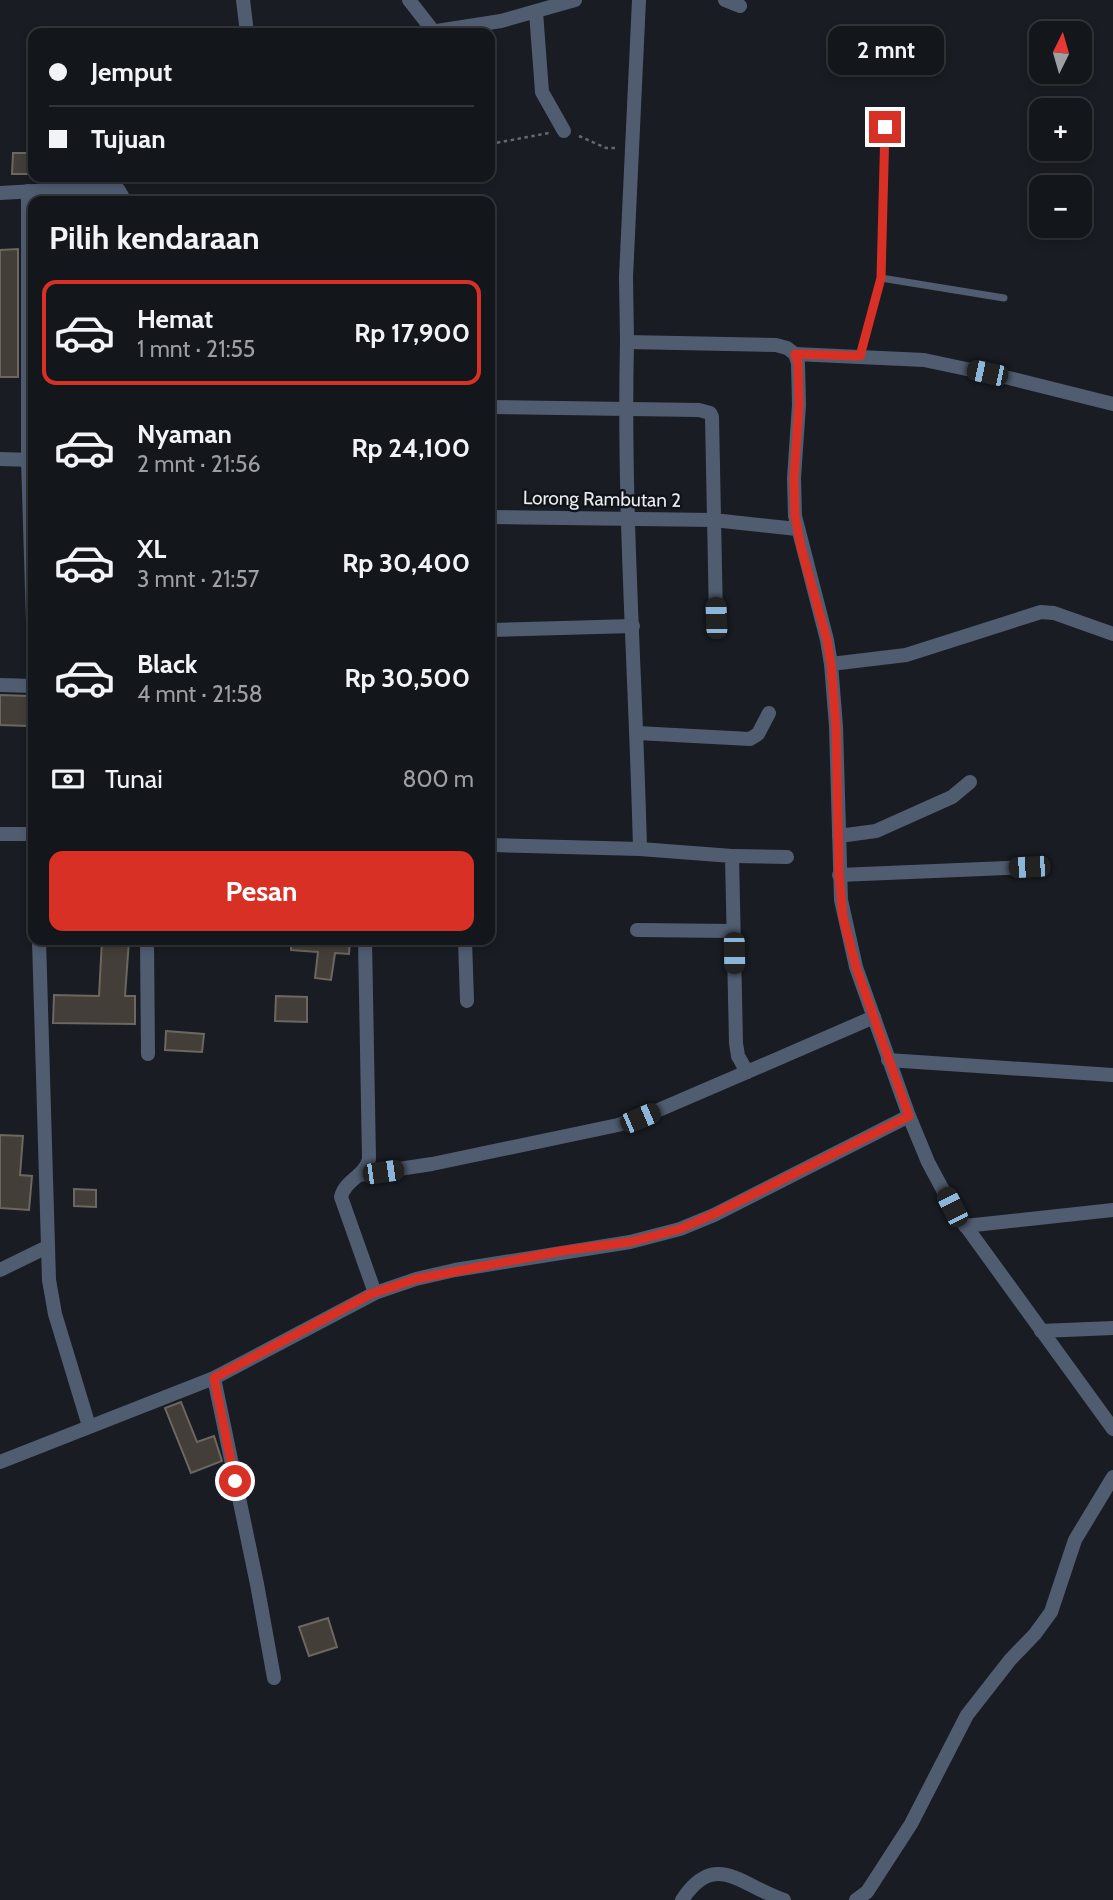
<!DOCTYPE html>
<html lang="id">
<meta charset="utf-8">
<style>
body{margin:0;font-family:Cabin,sans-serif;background:#1c1f23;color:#f1f3f6;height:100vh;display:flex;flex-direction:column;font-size:26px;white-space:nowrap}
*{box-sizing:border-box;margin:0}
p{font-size:23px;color:#9d9fa2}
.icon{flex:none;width:38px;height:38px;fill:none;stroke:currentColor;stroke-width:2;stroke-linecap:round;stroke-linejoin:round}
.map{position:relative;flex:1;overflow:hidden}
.side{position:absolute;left:28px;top:196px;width:467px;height:749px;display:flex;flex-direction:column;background:#13161a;border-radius:14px;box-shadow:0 4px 10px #0003,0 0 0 2px #323539}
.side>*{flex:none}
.top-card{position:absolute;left:28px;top:28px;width:467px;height:154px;border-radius:14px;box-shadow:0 4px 10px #0003,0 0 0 2px #323539;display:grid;align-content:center;height:154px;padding:0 21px;background:#13161a}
.needle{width:46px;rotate:5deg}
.fabs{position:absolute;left:1029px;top:21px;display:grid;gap:14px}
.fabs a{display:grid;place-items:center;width:63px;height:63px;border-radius:14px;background:#13161a;box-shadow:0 4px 10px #0003,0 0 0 2px #323539;font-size:35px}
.end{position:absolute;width:32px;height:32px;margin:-16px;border:9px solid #d93025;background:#fff;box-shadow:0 0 0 4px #fff}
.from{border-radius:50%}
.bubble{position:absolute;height:49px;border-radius:14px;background:#13161a;box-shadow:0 4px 10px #0003,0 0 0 2px #323539;font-size:23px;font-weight:700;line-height:49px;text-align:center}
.car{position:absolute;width:21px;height:42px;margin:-21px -10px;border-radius:9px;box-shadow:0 0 5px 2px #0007;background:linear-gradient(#222 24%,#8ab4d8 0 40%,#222 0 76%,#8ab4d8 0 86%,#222 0)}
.top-card b{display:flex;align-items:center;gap:24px;height:66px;font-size:26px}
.top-card b+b{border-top:2px solid #323539}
.top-card i{width:18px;height:18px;background:#f1f3f6}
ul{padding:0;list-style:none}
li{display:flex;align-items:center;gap:21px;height:105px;margin:0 14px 10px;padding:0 7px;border:4px solid transparent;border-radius:14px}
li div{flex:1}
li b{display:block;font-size:26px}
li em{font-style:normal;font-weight:700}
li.selected{border-color:#d93025}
li>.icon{width:63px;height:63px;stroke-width:1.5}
h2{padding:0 21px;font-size:32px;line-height:84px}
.pay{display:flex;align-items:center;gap:18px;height:77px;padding:0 21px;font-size:26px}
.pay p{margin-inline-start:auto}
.primary-button{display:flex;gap:14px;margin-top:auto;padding:14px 21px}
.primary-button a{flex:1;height:80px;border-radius:14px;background:#d93025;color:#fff;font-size:28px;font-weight:700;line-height:80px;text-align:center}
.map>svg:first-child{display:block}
.building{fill:#433e37;stroke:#6c6760;stroke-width:2}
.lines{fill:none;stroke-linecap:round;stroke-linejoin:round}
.path{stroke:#65686d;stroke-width:2.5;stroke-dasharray:3.5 3.5;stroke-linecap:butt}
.service{stroke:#505d71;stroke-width:7}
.minor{stroke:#505d71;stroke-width:14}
.route{stroke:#d93025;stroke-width:9}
.labels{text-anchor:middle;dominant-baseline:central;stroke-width:5;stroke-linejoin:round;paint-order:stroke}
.street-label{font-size:19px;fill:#e9ebf0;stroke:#101419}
</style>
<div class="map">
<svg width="1113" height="1900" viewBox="0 0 1113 1900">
<rect width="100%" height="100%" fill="#191d23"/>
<g class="building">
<path d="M 13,153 L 33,153 L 33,174 L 12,174 Z"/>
<path d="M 18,249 L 18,377 L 0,377 L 0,250 Z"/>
<path d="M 0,695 L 29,696 L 28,726 L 0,725 Z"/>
<path d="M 102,940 L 129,940 L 125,996 L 135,996 L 135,1024 L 53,1023 L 54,995 L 99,996 Z"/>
<path d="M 291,940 L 350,940 L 349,954 L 335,953 L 331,980 L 315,978 L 318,952 L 291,950 Z"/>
<path d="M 276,996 L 307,997 L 307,1022 L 275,1021 Z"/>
<path d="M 166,1031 L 204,1034 L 202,1052 L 165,1050 Z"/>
<path d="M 0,1135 L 23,1136 L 20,1175 L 32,1176 L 29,1210 L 0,1208 Z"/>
<path d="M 74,1189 L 96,1190 L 96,1207 L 74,1206 Z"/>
<path d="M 181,1402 L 197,1442 L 214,1436 L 222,1461 L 191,1473 L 165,1408 Z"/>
<path d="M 328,1618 L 337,1647 L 309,1656 L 299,1627 Z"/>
</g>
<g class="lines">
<g class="path">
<path d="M 579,136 L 606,148 L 616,148"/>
<path d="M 490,144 L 549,133"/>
<path d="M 266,181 L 294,177"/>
</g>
<g class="service">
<path d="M 881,278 L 1004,298"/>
<path d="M 860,356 L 881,278 L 885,127"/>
</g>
<g class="minor">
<path d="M 243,0 L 247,33"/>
<path d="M 409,0 L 434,32"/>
<path d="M 639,0 L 626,277 L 627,342 L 776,345 L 787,348 L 795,354 L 798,363 L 799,405 L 794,478 L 795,516 L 827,640 L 831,664 L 836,726 L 841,900 L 856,967 L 909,1116 L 928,1162 L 952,1207 L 1113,1429"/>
<path d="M 725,0 L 740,6"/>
<path d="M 536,12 L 542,92 L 564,131"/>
<path d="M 424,33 L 501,21 L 575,0"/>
<path d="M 28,191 L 28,460 L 33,621"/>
<path d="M 0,193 L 105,187 L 118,189 L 125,201"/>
<path d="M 795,354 L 924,360 L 1009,378 L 1113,404"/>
<path d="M 490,407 L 699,410 L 710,413 L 712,417 L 716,618"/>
<path d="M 0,459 L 33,460"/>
<path d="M 490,517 L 713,520 L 797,529"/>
<path d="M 490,630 L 633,626"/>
<path d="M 831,664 L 906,655 L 1041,612 L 1054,613 L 1113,634"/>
<path d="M 0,685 L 33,686"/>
<path d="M 637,733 L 750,739 L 758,734 L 769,713"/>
<path d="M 0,834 L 33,834"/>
<path d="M 839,836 L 876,831 L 952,797 L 970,782"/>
<path d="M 490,845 L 640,849 C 636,680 623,511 627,342"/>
<path d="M 640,849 L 732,856 L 736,1043 L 738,1056 L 747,1072 L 874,1017"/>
<path d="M 732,856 L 787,857"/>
<path d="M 839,875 L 1029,867"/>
<path d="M 637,930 L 733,931"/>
<path d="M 39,940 L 49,1280 L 55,1314 L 89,1426"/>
<path d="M 147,940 L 148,1054"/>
<path d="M 365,940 L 369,1159 C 365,1176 345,1180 341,1197 L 375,1293"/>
<path d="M 465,940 L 467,1001"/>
<path d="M 888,1060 L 1113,1075"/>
<path d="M 359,1175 L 432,1164 L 618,1125 L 640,1118 L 747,1072"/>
<path d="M 965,1226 L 1113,1210"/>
<path d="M 0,1270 L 47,1247"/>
<path d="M 1041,1331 L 1113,1328"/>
<path d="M 214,1378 L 257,1584 L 274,1678"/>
<path d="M 0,1462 L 214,1378 L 375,1293 L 416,1279 L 455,1270 L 630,1242 L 680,1229 L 714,1215 L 909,1116"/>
<path d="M 682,1900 C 715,1850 740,1885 784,1900"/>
<path d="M 856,1900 L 867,1892 L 911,1824 L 967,1715 L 1010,1660 L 1035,1634 L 1051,1612 L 1075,1540 L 1113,1477"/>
</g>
</g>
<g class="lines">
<path class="route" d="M 235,1481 L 214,1378 L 371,1294 L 416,1279 L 562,1251 L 630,1242 L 680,1229 L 714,1214 L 909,1116 L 856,967 L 843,917 L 839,875 L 836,726 L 831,664 L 827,640 L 801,547 L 795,516 L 794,478 L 799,405 L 798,363 L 795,354 L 860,356 L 881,278 L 885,127"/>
</g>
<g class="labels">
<g class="street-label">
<text transform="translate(602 499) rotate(1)">Lorong Rambutan 2</text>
</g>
</g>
</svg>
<div class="fabs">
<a><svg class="needle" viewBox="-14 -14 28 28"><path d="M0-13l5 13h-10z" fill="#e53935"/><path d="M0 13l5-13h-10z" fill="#9d9fa2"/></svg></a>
<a>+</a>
<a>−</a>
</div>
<i class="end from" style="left:235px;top:1481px"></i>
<i class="end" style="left:885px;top:127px"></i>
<div class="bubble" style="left:828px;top:26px;width:116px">2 mnt</div>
<i class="car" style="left:987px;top:373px;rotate:282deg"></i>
<i class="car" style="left:716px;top:618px;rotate:358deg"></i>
<i class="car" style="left:1029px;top:867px;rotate:267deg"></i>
<i class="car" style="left:734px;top:953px;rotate:179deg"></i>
<i class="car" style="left:640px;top:1118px;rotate:67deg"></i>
<i class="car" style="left:383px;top:1172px;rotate:82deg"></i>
<i class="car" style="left:952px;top:1207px;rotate:333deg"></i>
<div class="top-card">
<b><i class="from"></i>Jemput</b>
<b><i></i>Tujuan</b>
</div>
<section class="side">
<h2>Pilih kendaraan</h2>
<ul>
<li class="selected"><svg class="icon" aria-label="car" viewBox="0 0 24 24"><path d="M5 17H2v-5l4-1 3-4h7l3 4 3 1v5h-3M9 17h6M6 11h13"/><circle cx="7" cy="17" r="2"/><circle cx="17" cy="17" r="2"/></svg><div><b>Hemat</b><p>1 mnt · 21:55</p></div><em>Rp 17,900</em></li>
<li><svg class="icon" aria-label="car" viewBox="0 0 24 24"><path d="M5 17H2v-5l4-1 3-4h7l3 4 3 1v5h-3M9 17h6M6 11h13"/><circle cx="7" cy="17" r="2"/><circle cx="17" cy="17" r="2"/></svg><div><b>Nyaman</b><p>2 mnt · 21:56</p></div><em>Rp 24,100</em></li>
<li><svg class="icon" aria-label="car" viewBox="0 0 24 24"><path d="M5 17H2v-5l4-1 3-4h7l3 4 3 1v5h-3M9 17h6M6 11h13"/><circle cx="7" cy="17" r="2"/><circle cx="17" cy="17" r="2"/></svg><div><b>XL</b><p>3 mnt · 21:57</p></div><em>Rp 30,400</em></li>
<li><svg class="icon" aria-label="car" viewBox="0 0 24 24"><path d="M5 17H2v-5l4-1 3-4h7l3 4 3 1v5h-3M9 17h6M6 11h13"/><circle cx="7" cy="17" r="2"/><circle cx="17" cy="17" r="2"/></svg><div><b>Black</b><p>4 mnt · 21:58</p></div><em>Rp 30,500</em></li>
</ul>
<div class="pay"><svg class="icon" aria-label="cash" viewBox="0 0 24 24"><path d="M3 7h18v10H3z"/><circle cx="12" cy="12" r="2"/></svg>Tunai<p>800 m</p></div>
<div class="primary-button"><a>Pesan</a></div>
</section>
</div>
